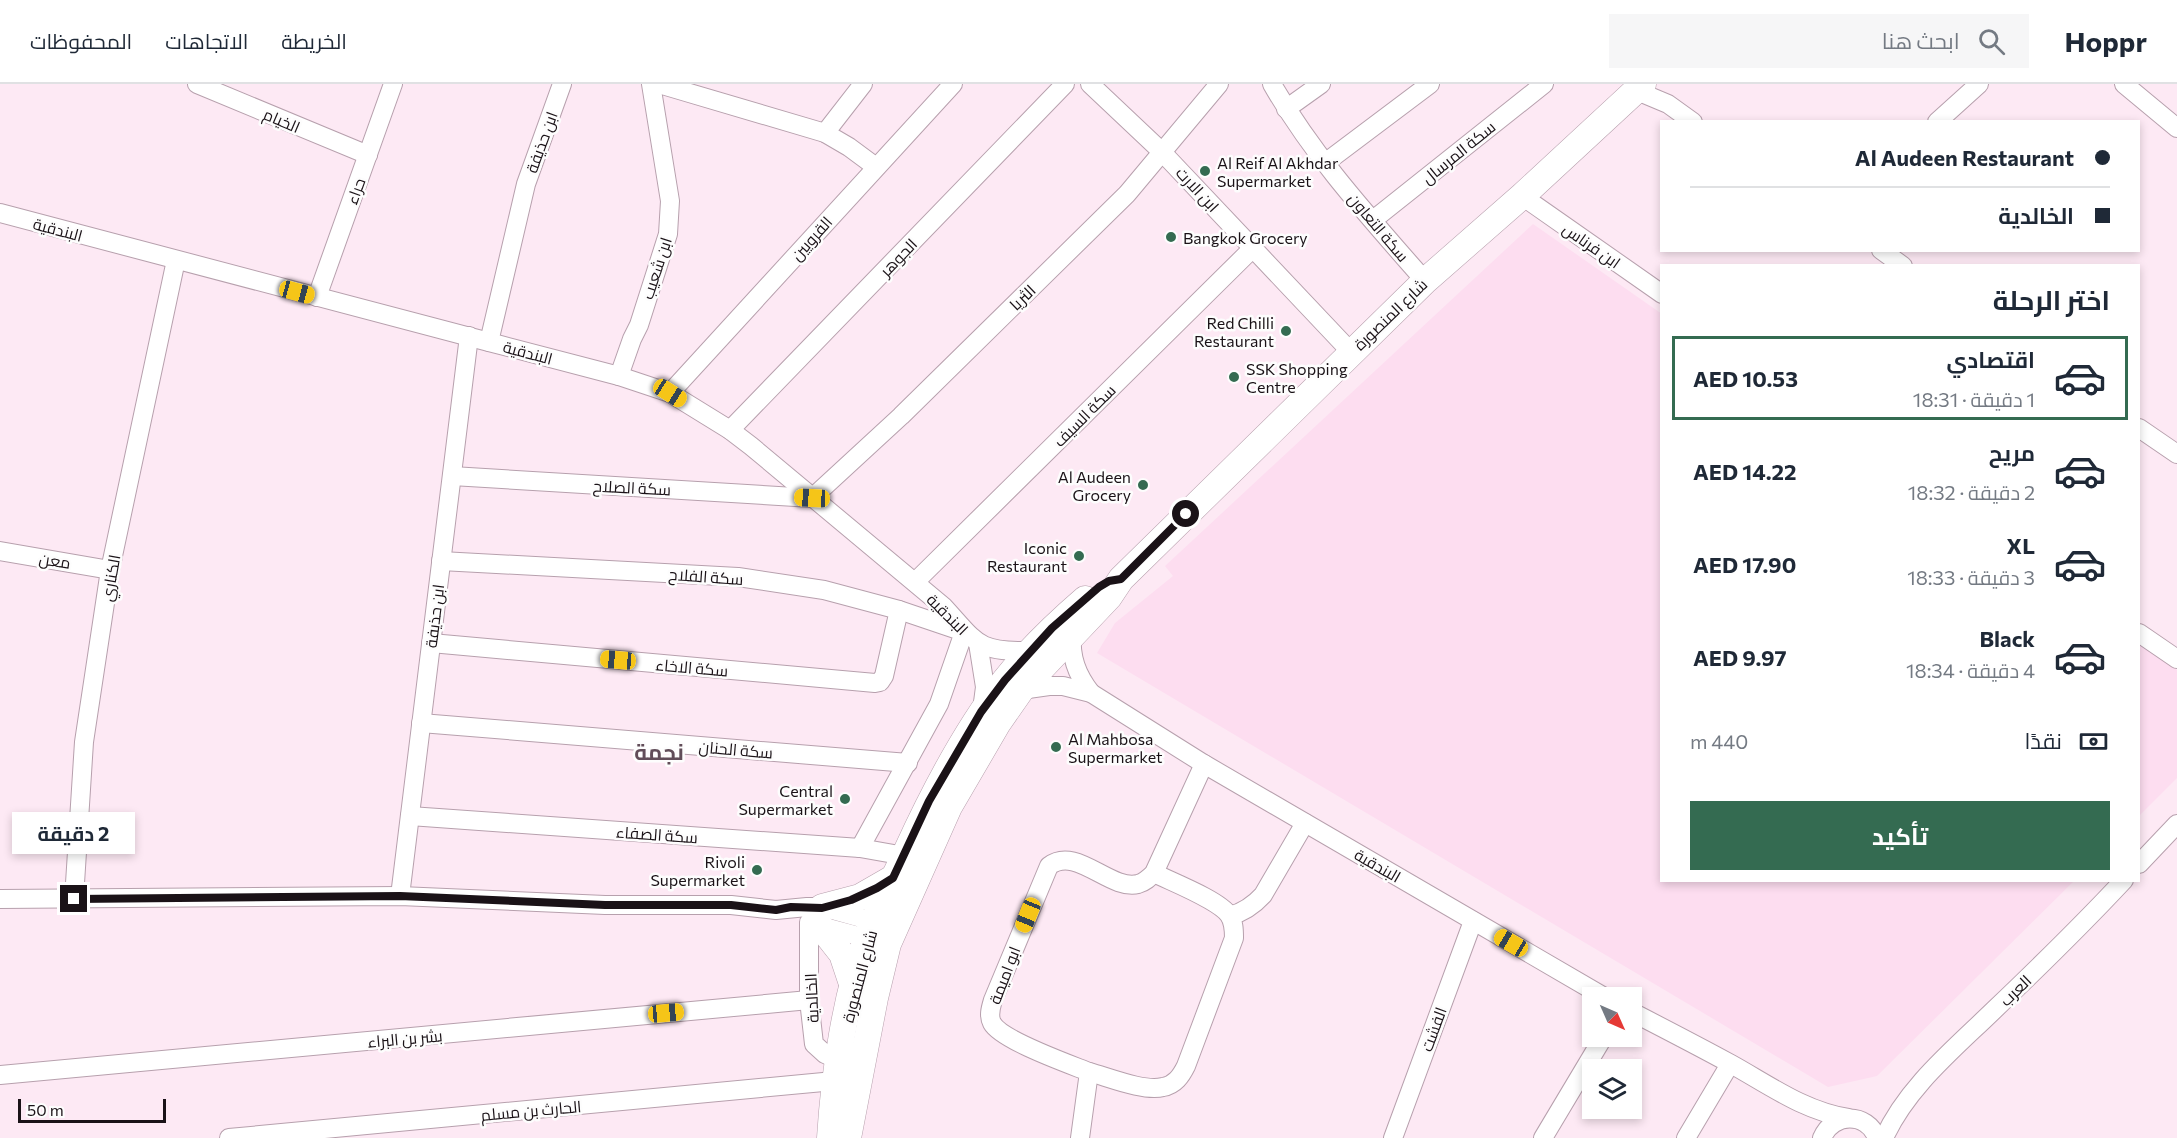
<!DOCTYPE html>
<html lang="ar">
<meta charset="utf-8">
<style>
body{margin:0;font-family:Commissioner,Cairo,sans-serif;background:#f6f6f7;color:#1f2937;direction:rtl;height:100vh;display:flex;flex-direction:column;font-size:22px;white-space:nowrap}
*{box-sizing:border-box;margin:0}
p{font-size:20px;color:#747a83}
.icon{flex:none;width:33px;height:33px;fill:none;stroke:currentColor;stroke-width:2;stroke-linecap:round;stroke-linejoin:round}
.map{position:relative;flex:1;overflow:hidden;direction:ltr}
.panel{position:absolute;left:1660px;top:180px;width:480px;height:618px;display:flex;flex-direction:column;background:#fff;border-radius:0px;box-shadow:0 3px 9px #0003;direction:rtl}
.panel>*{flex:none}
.hud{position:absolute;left:1660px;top:36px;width:480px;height:132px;border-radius:0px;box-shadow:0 3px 9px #0003;direction:rtl;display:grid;align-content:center;height:132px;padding:0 30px;background:#fff}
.needle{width:39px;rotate:135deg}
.fabs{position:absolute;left:1582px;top:903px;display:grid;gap:12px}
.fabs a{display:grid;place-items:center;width:60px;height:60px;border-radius:0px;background:#fff;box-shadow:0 3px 9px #0003;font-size:30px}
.scale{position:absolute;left:18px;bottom:15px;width:148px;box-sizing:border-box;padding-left:6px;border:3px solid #1a1217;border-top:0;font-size:16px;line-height:21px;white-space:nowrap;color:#1a1217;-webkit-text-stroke:4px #fdfdfd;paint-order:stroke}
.end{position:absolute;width:27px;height:27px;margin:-14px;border:8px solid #1a1217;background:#fff;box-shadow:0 0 0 3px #fff}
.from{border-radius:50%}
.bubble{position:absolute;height:42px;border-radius:0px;background:#fff;box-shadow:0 3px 9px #0003;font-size:20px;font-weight:700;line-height:42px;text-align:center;direction:rtl}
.car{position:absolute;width:18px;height:36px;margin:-18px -9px;border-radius:8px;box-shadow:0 0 4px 2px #0007;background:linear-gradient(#f5c518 24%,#345 0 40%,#f5c518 0 76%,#345 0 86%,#f5c518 0)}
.hud b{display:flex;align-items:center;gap:21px;height:57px;font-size:22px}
.hud b+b{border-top:2px solid #e0e1e3}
.hud i{width:15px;height:15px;background:#1f2937}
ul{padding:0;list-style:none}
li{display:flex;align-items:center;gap:18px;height:84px;margin:0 12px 9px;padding:0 18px;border:3px solid transparent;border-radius:0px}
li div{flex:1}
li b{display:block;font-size:22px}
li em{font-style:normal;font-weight:700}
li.active{border-color:#346b51}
li>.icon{width:54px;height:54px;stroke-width:1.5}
h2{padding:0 30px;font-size:27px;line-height:72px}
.pay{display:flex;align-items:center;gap:15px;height:66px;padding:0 30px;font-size:22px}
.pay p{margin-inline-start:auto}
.button{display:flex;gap:12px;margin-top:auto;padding:12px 30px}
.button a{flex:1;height:69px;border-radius:0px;background:#346b51;color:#fff;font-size:24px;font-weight:700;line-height:69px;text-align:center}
header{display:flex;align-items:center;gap:36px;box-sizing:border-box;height:84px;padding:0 30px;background:#fff;border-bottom:2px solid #e0e1e3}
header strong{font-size:28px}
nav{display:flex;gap:33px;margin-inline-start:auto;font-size:21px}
.search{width:420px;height:54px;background:#f6f6f7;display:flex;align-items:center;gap:15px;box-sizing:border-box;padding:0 21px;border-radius:0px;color:#747a83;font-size:22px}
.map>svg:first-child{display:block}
.built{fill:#fdddf0}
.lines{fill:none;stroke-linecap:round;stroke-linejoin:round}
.street-casing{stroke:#b7a0ad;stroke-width:20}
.secondary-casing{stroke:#b7a0ad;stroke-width:27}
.street{stroke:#fff;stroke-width:18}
.secondary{stroke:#fff;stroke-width:26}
.route{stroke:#1a1217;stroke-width:8}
.poi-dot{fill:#346b51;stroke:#fdfdfd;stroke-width:2}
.labels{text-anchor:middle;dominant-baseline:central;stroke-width:5;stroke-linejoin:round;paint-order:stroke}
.street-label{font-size:16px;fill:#1a1217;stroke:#fdfdfd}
.poi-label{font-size:16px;fill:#1a1217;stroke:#fdfdfd;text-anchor:end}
.district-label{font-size:22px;font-weight:bold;fill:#614d59;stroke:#fdfdfd}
</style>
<header>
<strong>Hoppr</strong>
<div class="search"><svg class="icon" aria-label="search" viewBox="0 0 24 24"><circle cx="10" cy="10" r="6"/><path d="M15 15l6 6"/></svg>ابحث هنا</div>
<nav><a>الخريطة</a><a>الاتجاهات</a><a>المحفوظات</a></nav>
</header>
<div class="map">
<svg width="2177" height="1054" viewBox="0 0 2177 1054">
<rect width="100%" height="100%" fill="#fde9f4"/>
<g class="built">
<path d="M 1533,140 L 1662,230 L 1662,796 L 2074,797 L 1877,992 L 1828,1003 L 1097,569 L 1115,539 L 1173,492 L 1165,482 Z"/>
<path d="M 2139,560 L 2177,586 L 2177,694 L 2139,732 Z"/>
</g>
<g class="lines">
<defs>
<g id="street">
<path d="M 197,0 L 368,71"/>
<path d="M 659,0 L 825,49 L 849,63 L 876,83"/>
<path d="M 1090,0 L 1161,67 L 1351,268"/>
<path d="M 1272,0 C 1313,72 1370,134 1425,197"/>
<path d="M 2124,0 L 2177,44"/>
<path d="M 1637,7 L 1668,20 L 1693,38"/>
<path d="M 1286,25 L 1321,0"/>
<path d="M 1937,38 L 1979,0"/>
<path d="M 825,49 L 863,0"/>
<path d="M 1325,79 L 1430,0"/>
<path d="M 1522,112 L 1662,210"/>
<path d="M 0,129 L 489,258 L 619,292 L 670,309 L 730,346 L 751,362 L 944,523 C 978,560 977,568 1031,567"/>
<path d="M 1373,136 L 1544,0"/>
<path d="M 1881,166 L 1903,182"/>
<path d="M 317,213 L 393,0"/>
<path d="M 489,258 L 526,100 L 562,0"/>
<path d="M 619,292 L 632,255 L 639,241 L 668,150 L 670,117 L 651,0"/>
<path d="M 670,309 L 953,0"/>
<path d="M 2139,344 L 2177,370"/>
<path d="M 730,346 L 1065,0"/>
<path d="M 452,392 L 812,414 L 901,332 L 1127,110 L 1219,0"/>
<path d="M 0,467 L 110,486"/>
<path d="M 441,477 L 738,493 L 824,506 L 899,526 L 964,548 L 939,620 L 860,764"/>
<path d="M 915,498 L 1253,164"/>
<path d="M 2139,549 L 2177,575"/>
<path d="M 1072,550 C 1070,573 1077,591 1091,609"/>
<path d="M 431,559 L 875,599 L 880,598 L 884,592 L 899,526"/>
<path d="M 978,559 L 985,603 L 982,626"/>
<path d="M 1021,606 L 1049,602 L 1063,602 L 1091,609 L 1204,680 L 1606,914"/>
<path d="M 421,639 L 908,679"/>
<path d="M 410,732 L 860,764 L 905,772"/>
<path d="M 2139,780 L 2177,740"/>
<path d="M 400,812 L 469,252"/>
<path d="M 0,815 L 400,812 L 605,821 L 731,821 L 776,826 L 807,823 L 822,823 L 883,840"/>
<path d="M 74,815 L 84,658 L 110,486 L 176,176"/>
<path d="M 1230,832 C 1244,828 1253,822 1263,811 L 1305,739"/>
<path d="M 809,838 L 809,916 L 814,960 L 825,970 L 838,976"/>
<path d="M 817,841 L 877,857"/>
<path d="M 1632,928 C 1665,945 1698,962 1731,980 C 1769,1001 1804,1027 1848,1034"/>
<path d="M 1089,988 C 1108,993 1144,1008 1163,1003 C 1175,1001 1181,992 1186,982 L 1234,854 C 1234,846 1234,838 1229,831 C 1219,816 1172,798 1154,789"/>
<path d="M 0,991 L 809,916"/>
<path d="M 229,1054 L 834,997"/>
<path d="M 1080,1054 L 1089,988 C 1069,980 1001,956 992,939 C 988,931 991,923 993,916 L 1049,782 C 1076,761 1110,807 1138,800 C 1145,798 1149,794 1154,789 L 1204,680"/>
<path d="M 1393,1054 L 1473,837"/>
<path d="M 1543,1054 L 1604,952"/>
<path d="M 1686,1054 L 1730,980"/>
<path d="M 1822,1054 C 1833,1028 1867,1028 1877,1054"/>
<path d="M 1884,1054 C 1907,1003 1954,965 1994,926 C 2038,884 2082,841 2124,796"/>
</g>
<g id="secondary">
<path d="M 822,823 L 860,813 L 893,794"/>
<path d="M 820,842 L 842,870 L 853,903"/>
<path d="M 830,1054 C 834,990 845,913 867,853 C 878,823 894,795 907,766 C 934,707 965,647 1005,596 C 1029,566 1056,540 1085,515"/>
<path d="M 848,1054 L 875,914 L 888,860 L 949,723 L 998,639 L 1021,606 L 1109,513 L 1121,495 L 1425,197 L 1522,112 L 1643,0"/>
</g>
</defs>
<use href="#street" class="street-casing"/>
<use href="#secondary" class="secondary-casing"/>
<use href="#street" class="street"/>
<use href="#secondary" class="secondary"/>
</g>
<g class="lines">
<path class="route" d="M 74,815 L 400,812 L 605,821 L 731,821 L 776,826 L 791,823 L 822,824 L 851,816 L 877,804 L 893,794 L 929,717 L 981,628 L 1005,596 L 1052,544 L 1099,503 L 1109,497 L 1121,495 L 1186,430"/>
</g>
<g class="poi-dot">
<circle cx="1205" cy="87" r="6"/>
<circle cx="1171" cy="153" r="6"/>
<circle cx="1286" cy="247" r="6"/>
<circle cx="1234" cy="293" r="6"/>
<circle cx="1143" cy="401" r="6"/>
<circle cx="1079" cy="472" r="6"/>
<circle cx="1056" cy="663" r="6"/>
<circle cx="845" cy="715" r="6"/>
<circle cx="757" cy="786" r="6"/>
</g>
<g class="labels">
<g class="street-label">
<text transform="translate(282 36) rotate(23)">الخيام</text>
<text transform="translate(541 58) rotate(-70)">ابن حذيفة</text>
<text transform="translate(1458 68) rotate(-39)">سكة المرسال</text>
<text transform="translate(1198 105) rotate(47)">ابن الارت</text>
<text transform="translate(355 107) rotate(-70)">حراء</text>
<text transform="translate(1379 143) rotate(50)">سكة التعاون</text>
<text transform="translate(58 145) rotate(15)">البندقية</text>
<text transform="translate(811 154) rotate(-48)">القرويين</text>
<text transform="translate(1592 161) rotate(35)">ابن فرناس</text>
<text transform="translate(898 173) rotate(-46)">الجوهر</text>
<text transform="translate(656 184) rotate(-72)">ابن شعيب</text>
<text transform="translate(1022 213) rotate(-44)">الثريا</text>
<text transform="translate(1390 230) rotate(-44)">شارع المنصورة</text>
<text transform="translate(528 268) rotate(15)">البندقية</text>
<text transform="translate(1084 331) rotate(-45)">سكة السيف</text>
<text transform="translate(632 403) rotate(3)">سكة الصلاح</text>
<text transform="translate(55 476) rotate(9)">معن</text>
<text transform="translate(706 492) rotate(4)">سكة الفلاح</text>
<text transform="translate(110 494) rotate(-80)">الكناري</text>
<text transform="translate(948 530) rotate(45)">البندقية</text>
<text transform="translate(434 532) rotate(-83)">ابن حذيفة</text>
<text transform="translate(692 583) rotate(5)">سكة الاخاء</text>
<text transform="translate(736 665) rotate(5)">سكة الحنان</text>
<text transform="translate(657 750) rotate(4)">سكة الصفاء</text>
<text transform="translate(1378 781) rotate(30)">البندقية</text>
<text transform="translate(1004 891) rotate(-69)">ابو اميمة</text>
<text transform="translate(859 892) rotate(-75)">شارع المنصورة</text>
<text transform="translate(2015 906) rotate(-44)">العرب</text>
<text transform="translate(811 914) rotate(-93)">الخالدية</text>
<text transform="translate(1433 945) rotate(-70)">الفشت</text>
<text transform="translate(405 954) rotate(-5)">بشر بن البراء</text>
<text transform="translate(531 1026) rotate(-5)">الحارث بن مسلم</text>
</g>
<g class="poi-label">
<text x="1217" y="78" text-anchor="start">Al Reif Al Akhdar<tspan x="1217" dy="18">Supermarket</tspan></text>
<text x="1183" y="153" text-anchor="start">Bangkok Grocery</text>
<text x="1274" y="238">Red Chilli<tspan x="1274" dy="18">Restaurant</tspan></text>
<text x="1246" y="284" text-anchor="start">SSK Shopping<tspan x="1246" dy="18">Centre</tspan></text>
<text x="1131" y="392">Al Audeen<tspan x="1131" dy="18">Grocery</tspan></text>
<text x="1067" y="463">Iconic<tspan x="1067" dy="18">Restaurant</tspan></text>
<text x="1068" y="654" text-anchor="start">Al Mahbosa<tspan x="1068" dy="18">Supermarket</tspan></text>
<text x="833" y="706">Central<tspan x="833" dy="18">Supermarket</tspan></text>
<text x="745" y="777">Rivoli<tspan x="745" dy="18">Supermarket</tspan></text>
</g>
<g class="district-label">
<text x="659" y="667">نجمة</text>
</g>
</g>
</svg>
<div class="fabs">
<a><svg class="needle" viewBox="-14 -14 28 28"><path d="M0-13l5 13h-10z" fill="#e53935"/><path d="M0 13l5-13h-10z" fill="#747a83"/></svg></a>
<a><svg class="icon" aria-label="layers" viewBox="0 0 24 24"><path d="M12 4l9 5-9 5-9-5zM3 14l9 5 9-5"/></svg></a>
</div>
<div class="scale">50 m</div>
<i class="end from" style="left:1186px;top:430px"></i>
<i class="end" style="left:74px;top:815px"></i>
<div class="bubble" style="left:12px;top:728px;width:123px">2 دقيقة</div>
<i class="car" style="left:297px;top:208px;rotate:105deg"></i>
<i class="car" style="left:670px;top:309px;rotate:122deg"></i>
<i class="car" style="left:812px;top:414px;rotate:273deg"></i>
<i class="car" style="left:618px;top:576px;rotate:275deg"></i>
<i class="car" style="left:1028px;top:831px;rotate:202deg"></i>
<i class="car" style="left:1511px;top:859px;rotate:300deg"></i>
<i class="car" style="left:666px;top:929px;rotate:85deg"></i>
<div class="hud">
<b><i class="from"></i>Al Audeen Restaurant</b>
<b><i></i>الخالدية</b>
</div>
<section class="panel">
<h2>اختر الرحلة</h2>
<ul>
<li class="active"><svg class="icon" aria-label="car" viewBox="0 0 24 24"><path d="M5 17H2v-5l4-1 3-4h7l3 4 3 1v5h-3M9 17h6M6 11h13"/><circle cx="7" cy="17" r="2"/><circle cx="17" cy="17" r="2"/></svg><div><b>اقتصادي</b><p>1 دقيقة · 18:31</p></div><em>AED 10.53</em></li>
<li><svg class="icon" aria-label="car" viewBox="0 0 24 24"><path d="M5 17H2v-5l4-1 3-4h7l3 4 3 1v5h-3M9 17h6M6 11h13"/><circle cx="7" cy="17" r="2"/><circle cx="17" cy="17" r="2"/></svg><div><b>مريح</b><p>2 دقيقة · 18:32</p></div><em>AED 14.22</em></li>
<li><svg class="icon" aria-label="car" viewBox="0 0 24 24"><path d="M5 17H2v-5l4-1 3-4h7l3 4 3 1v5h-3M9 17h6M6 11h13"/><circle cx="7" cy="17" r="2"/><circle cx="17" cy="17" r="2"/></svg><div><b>XL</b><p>3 دقيقة · 18:33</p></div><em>AED 17.90</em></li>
<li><svg class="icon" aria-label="car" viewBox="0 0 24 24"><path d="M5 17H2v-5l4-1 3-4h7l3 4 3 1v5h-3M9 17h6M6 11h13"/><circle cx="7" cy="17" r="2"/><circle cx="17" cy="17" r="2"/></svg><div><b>Black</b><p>4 دقيقة · 18:34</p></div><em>AED 9.97</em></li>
</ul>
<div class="pay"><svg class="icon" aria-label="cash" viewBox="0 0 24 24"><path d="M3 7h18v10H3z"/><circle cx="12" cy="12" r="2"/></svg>نقدًا<p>440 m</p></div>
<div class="button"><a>تأكيد</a></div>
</section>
</div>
